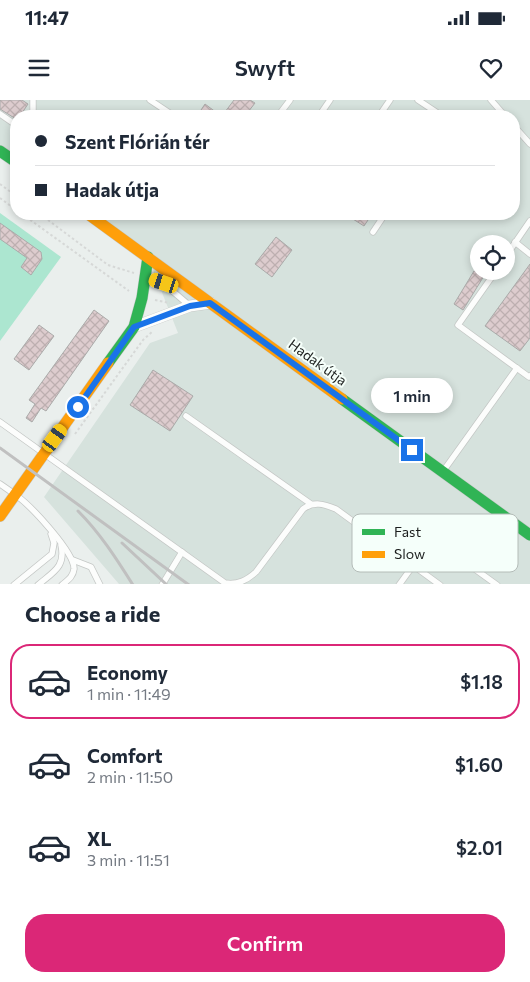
<!DOCTYPE html>
<meta charset="utf-8">
<style>
body{margin:0;font-family:Commissioner,sans-serif;background:#f2f2f3;color:#1f2937;height:100vh;display:flex;flex-direction:column;font-size:19px;white-space:nowrap}
*{box-sizing:border-box;margin:0}
p{font-size:16px;color:#747a83}
.icon{flex:none;width:28px;height:28px;fill:none;stroke:currentColor;stroke-width:2;stroke-linecap:round;stroke-linejoin:round}
.map{position:relative;height:484px;overflow:hidden}
.drawer{display:flex;flex-direction:column;background:#fff;flex:1}
.drawer>*{flex:none}
.hud{position:absolute;left:10px;top:10px;width:510px;height:110px;border-radius:20px;box-shadow:0 2px 8px #0003;display:grid;align-content:center;height:110px;padding:0 25px;background:#fff}
.buttons{position:absolute;left:470px;top:135px;display:grid;gap:10px}
.buttons a{display:grid;place-items:center;width:45px;height:45px;border-radius:50%;background:#fff;box-shadow:0 2px 8px #0003;font-size:25px}
.end{position:absolute;width:22px;height:22px;margin:-11px;border:6px solid #1a73e8;background:#fff;box-shadow:0 0 0 2px #fff}
.from{border-radius:50%}
.bubble{position:absolute;height:35px;border-radius:18px;background:#fff;box-shadow:0 2px 8px #0003;font-size:16px;font-weight:600;line-height:35px;text-align:center}
.car{position:absolute;width:15px;height:30px;margin:-15px -8px;border-radius:6px;box-shadow:0 0 4px 1px #0007;background:linear-gradient(#f5c518 24%,#345 0 40%,#f5c518 0 76%,#345 0 86%,#f5c518 0)}
.hud b{display:flex;align-items:center;gap:18px;height:48px;font-size:19px}
.hud b+b{border-top:1px solid #e0e1e3}
.hud i{width:12px;height:12px;background:#1f2937}
ul{padding:0;list-style:none}
li{display:flex;align-items:center;gap:15px;height:75px;margin:0 10px 8px;padding:0 15px;border:2px solid transparent;border-radius:20px}
li div{flex:1}
li b{display:block;font-size:19px}
li em{font-style:normal;font-weight:600}
li.current{border-color:#db2777}
li>.icon{width:45px;height:45px;stroke-width:1.5}
h2{padding:0 25px;font-size:22px;line-height:60px}
.action{display:flex;gap:10px;margin-top:auto;padding:10px 25px}
.action a{flex:1;height:58px;border-radius:20px;background:#db2777;color:#fff;font-size:20px;font-weight:600;line-height:58px;text-align:center}
.status{display:flex;justify-content:space-between;align-items:center;height:35px;padding:0 25px;background:#fff;direction:ltr}
.status svg{height:14px;fill:currentColor}
header{display:flex;justify-content:space-between;align-items:center;height:65px;padding:0 25px;background:#fff;font-size:22px;font-weight:600}
.map>svg:first-child{display:block}
.built{fill:#d6e2dd;fill-rule:evenodd}
.park{fill:#ace6d0}
.building{fill:url(#building-cross-hatch);stroke:#aaaaa9}
.lines{fill:none;stroke-linecap:round;stroke-linejoin:round}
.lane-casing{stroke:#c4c7c5;stroke-width:7}
.street-casing{stroke:#c4c7c5;stroke-width:12}
.fast-casing{stroke:#c4c7c5;stroke-width:12}
.slow-casing{stroke:#c4c7c5;stroke-width:12}
.path{stroke:#d6d8d7;stroke-width:2;stroke-dasharray:2.5 2.5;stroke-linecap:butt}
.lane{stroke:#fcfdfc;stroke-width:5.5}
.street{stroke:#fcfdfc;stroke-width:11}
.fast{stroke:#30b455;stroke-width:11}
.slow{stroke:#ff9f0a;stroke-width:11}
.rail{stroke:#c0c0c0;stroke-width:3}
.route{stroke:#1a73e8;stroke-width:6}
.labels{text-anchor:middle;dominant-baseline:central;stroke-width:4;stroke-linejoin:round;paint-order:stroke}
.street-label{font-size:14px;fill:#1c1f1e;stroke:#f5fffa}
.key{fill:#f5fffa;stroke:#b4bcb8;stroke-width:1}
.key-label{font-size:14px;fill:#1c1f1e}
</style>
<div class="status"><b>11:47</b><svg viewBox="0 0 49 12"><path d="M0 12V9h3v3zM5 12V6h3v6zM10 12V3h3v9zM15 12V0h3v12zM26 1h20v11H26zM47 4h2v5h-2z"/></svg></div>
<header><svg class="icon" aria-label="menu" viewBox="0 0 24 24"><path d="M4 6h16M4 12h16M4 18h16"/></svg>Swyft<svg class="icon" aria-label="heart" viewBox="0 0 24 24"><path d="M12 20l-8-8c-3-5 5-10 8-4 3-6 11-1 8 4z"/></svg></header>
<div class="map">
<svg width="530" height="485" viewBox="0 0 530 485">
<defs>
<pattern id="building-cross-hatch" width="8" height="8" patternUnits="userSpaceOnUse" patternTransform="scale(1.25)"><rect width="8" height="8" fill="#ddccce"/><path d="M0 0l8 8M0 8l8-8" fill="none" stroke="#bdafb0"/></pattern>
</defs>
<rect width="100%" height="100%" fill="#eaefed"/>
<path class="built" d="M 0,0 L 530,0 L 530,484 L 119,484 L 44,397 L 150,243 L 178,233 L 148,157 L 86,114 L 514,114 L 514,16 L 16,16 L 16,65 L 0,53 ZM 479,144 L 506,144 L 506,171 L 479,171 Z"/>
<path class="park" d="M 0,113 L 61,157 L 0,241 Z"/>
<g class="building">
<path d="M 0,0 L 22,0 L 28,4 L 20,16 L 16,16 L 16,19 L 0,9 Z"/>
<path d="M 234,0 L 250,0 L 255,3 L 245,16 L 222,16 Z"/>
<path d="M 205,4 L 221,16 L 197,16 Z"/>
<path d="M 345,114 L 372,114 L 364,126 Z"/>
<path d="M 0,123 L 41,152 L 42,159 L 31,175 L 21,167 L 27,158 L 0,139 Z"/>
<path d="M 276,137 L 292,150 L 272,177 L 255,164 Z"/>
<path d="M 530,164 L 530,238 L 520,251 L 485,226 Z"/>
<path d="M 474,171 L 487,171 L 463,210 L 454,204 Z"/>
<path d="M 94,210 L 109,221 L 46,311 L 41,308 L 32,322 L 26,318 L 35,304 L 29,300 Z"/>
<path d="M 39,225 L 54,236 L 29,270 L 14,259 Z"/>
<path d="M 153,270 L 193,296 L 170,331 L 130,305 Z"/>
</g>
<g class="lines">
<defs>
<g id="lane">
<path d="M 33,0 L 33,16"/>
<path d="M 150,0 L 174,16"/>
<path d="M 418,0 L 442,16"/>
<path d="M 491,0 L 505,16"/>
<path d="M 0,14 L 16,25"/>
<path d="M 278,16 L 290,0"/>
<path d="M 319,16 L 330,0"/>
<path d="M 379,16 L 390,0"/>
<path d="M 514,26 L 530,44"/>
<path d="M 373,132 L 385,114"/>
<path d="M 515,142 L 530,154"/>
<path d="M 506,156 L 530,121"/>
<path d="M 496,171 L 458,225 L 529,277 L 530,276"/>
<path d="M 147,178 L 163,183 L 190,206"/>
<path d="M 186,316 L 311,404"/>
<path d="M 0,322 L 225,483 C 238,485 247,480 256,472 L 303,409 C 314,401 324,404 336,409 L 440,485"/>
<path d="M 444,370 L 517,268"/>
<path d="M 0,384 L 13,393"/>
<path d="M 17,396 C 31,406 75,453 74,469 C 73,477 68,480 62,485"/>
<path d="M 73,460 L 91,467 L 100,485"/>
<path d="M 14,485 L 52,454 L 54,443 L 51,434"/>
<path d="M 38,485 C 53,472 66,467 61,445"/>
<path d="M 162,485 L 182,452"/>
<path d="M 399,485 L 425,449 L 431,445 L 443,446 L 497,485"/>
</g>
<path id="street" d="M 134,227 L 190,206 L 211,203"/>
<g id="fast">
<path d="M 0,51 L 16,62"/>
<path d="M 108,263 L 134,227 L 142,198 L 148,157"/>
<path d="M 342,299 L 530,435"/>
</g>
<g id="slow">
<path d="M 88,114 L 342,299"/>
<path d="M 0,416 L 108,263"/>
</g>
</defs>
<use href="#lane" class="lane-casing"/>
<use href="#street" class="street-casing"/>
<use href="#fast" class="fast-casing"/>
<use href="#slow" class="slow-casing"/>
<g class="path">
<path d="M 0,84 L 16,96"/>
<path d="M 0,98 L 16,110"/>
<path d="M 22,114 L 129,191"/>
<path d="M 40,114 L 108,165 L 134,173"/>
<path d="M 155,200 L 170,203"/>
<path d="M 75,334 L 143,240 L 152,232"/>
</g>
<use href="#lane" class="lane"/>
<use href="#street" class="street"/>
<use href="#fast" class="fast"/>
<use href="#slow" class="slow"/>
<g class="rail">
<path d="M 0,348 L 189,485"/>
<path d="M 78,411 C 100,433 116,458 133,485"/>
<path d="M 122,443 L 167,485"/>
</g>
</g>
<g class="lines">
<path class="route" d="M 78,307 L 134,227 L 190,206 L 210,203 L 412,350"/>
</g>
<g class="labels">
<g class="street-label">
<text transform="translate(318 262) rotate(36)">Hadak útja</text>
</g>
</g>
<rect x="352" y="414" width="166" height="58" rx="8" class="key"/>
<rect x="362" y="429" width="23" height="6" fill="#30b455"/>
<rect x="362" y="451" width="23" height="7" fill="#ff9f0a"/>
<g class="key-label">
<text x="394" y="437">Fast</text>
<text x="394" y="459">Slow</text>
</g>
</svg>
<div class="buttons">
<a><svg class="icon" aria-label="locate" viewBox="0 0 24 24"><circle cx="12" cy="12" r="6"/><path d="M12 2v4M12 18v4M2 12h4M18 12h4"/></svg></a>
</div>
<i class="end from" style="left:78px;top:307px"></i>
<i class="end" style="left:412px;top:350px"></i>
<div class="bubble" style="left:371px;top:278px;width:82px">1 min</div>
<i class="car" style="left:164px;top:183px;rotate:288deg"></i>
<i class="car" style="left:55px;top:338px;rotate:36deg"></i>
<div class="hud">
<b><i class="from"></i>Szent Flórián tér</b>
<b><i></i>Hadak útja</b>
</div>
</div>
<section class="drawer">
<h2>Choose a ride</h2>
<ul>
<li class="current"><svg class="icon" aria-label="car" viewBox="0 0 24 24"><path d="M5 17H2v-5l4-1 3-4h7l3 4 3 1v5h-3M9 17h6M6 11h13"/><circle cx="7" cy="17" r="2"/><circle cx="17" cy="17" r="2"/></svg><div><b>Economy</b><p>1 min · 11:49</p></div><em>$1.18</em></li>
<li><svg class="icon" aria-label="car" viewBox="0 0 24 24"><path d="M5 17H2v-5l4-1 3-4h7l3 4 3 1v5h-3M9 17h6M6 11h13"/><circle cx="7" cy="17" r="2"/><circle cx="17" cy="17" r="2"/></svg><div><b>Comfort</b><p>2 min · 11:50</p></div><em>$1.60</em></li>
<li><svg class="icon" aria-label="car" viewBox="0 0 24 24"><path d="M5 17H2v-5l4-1 3-4h7l3 4 3 1v5h-3M9 17h6M6 11h13"/><circle cx="7" cy="17" r="2"/><circle cx="17" cy="17" r="2"/></svg><div><b>XL</b><p>3 min · 11:51</p></div><em>$2.01</em></li>
</ul>
<div class="action"><a>Confirm</a></div>
</section>
